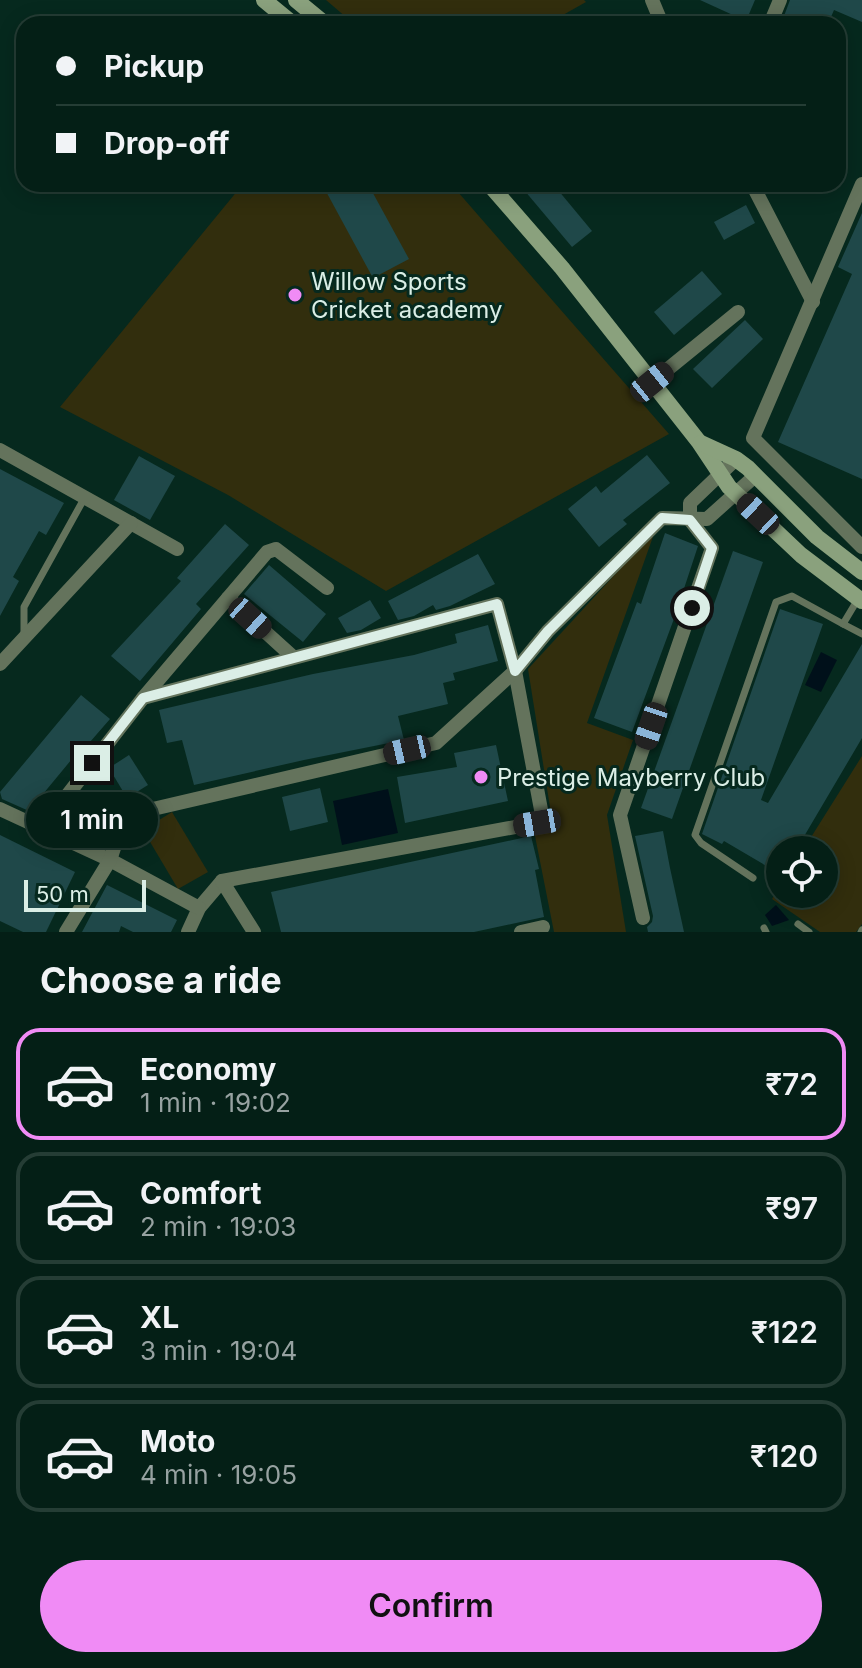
<!DOCTYPE html>
<meta charset="utf-8">
<style>
body{margin:0;font-family:Inter,sans-serif;background:#122c23;color:#f1f3f6;height:100vh;display:flex;flex-direction:column;font-size:30px;white-space:nowrap}
*{box-sizing:border-box;margin:0}
p{font-size:26px;color:#97a2a1}
.icon{flex:none;width:44px;height:44px;fill:none;stroke:currentColor;stroke-width:2;stroke-linecap:round;stroke-linejoin:round}
.map{position:relative;height:932px;overflow:hidden}
.panel{display:flex;flex-direction:column;background:#041f16;flex:1}
.panel>*{flex:none}
.top-card{position:absolute;left:16px;top:16px;width:830px;height:176px;border-radius:24px;box-shadow:0 4px 20px #0003,0 0 0 2px #253d35;display:grid;align-content:center;height:176px;padding:0 40px;background:#041f16}
.buttons{position:absolute;left:766px;top:836px;display:grid;gap:16px}
.buttons a{display:grid;place-items:center;width:72px;height:72px;border-radius:50%;background:#041f16;box-shadow:0 4px 20px #0003,0 0 0 2px #253d35;font-size:40px}
.scale{position:absolute;left:24px;bottom:20px;width:122px;box-sizing:border-box;padding-left:8px;border:4px solid #dbeee6;border-top:0;font-size:22px;line-height:28px;white-space:nowrap;color:#dbeee6;-webkit-text-stroke:6px #06291e;paint-order:stroke}
.end{position:absolute;width:36px;height:36px;margin:-18px;border:10px solid #dbeee6;background:#111;box-shadow:0 0 0 4px #111}
.from{border-radius:50%}
.bubble{position:absolute;height:56px;border-radius:28px;background:#041f16;box-shadow:0 4px 20px #0003,0 0 0 2px #253d35;font-size:26px;font-weight:600;line-height:56px;text-align:center}
.car{position:absolute;width:24px;height:48px;margin:-24px -12px;border-radius:10px;box-shadow:0 0 6px 2px #0007;background:linear-gradient(#222 24%,#8ab4d8 0 40%,#222 0 76%,#8ab4d8 0 86%,#222 0)}
.top-card b{display:flex;align-items:center;gap:28px;height:76px;font-size:30px}
.top-card b+b{border-top:2px solid #253d35}
.top-card i{width:20px;height:20px;background:#f1f3f6}
ul{padding:0;list-style:none}
li{display:flex;align-items:center;gap:24px;height:112px;margin:0 16px 12px;padding:0 24px;border:4px solid #253d35;border-radius:24px}
li div{flex:1}
li b{display:block;font-size:30px}
li em{font-style:normal;font-weight:600}
li.selected{border-color:#f08bf5}
li>.icon{width:72px;height:72px;stroke-width:1.5}
h2{padding:0 40px;font-size:36px;line-height:96px}
.button{display:flex;gap:16px;margin-top:auto;padding:16px 40px}
.button a{flex:1;height:92px;border-radius:48px;background:#f08bf5;color:#111;font-size:32px;font-weight:600;line-height:92px;text-align:center}
.map>svg:first-child{display:block}
.green{fill:#322e0d}
.water{fill:#00101a}
.building{fill:#1f4849}
.lines{fill:none;stroke-linecap:round;stroke-linejoin:round}
.lane{stroke:#64735c;stroke-width:7}
.street{stroke:#64735c;stroke-width:14}
.secondary{stroke:#8aa17d;stroke-width:16}
.route{stroke:#dbeee6;stroke-width:10}
.poi-dot{fill:#f08bf5;stroke:#06291e;stroke-width:3}
.labels{text-anchor:middle;dominant-baseline:central;stroke-width:6;stroke-linejoin:round;paint-order:stroke}
.poi-label{font-size:24px;fill:#dbeee6;stroke:#06291e;text-anchor:start}
</style>
<div class="map">
<svg width="862" height="932" viewBox="0 0 862 932">
<rect width="100%" height="100%" fill="#06291e"/>
<g class="green">
<path d="M 326,0 L 584,0 L 586,2 L 547,24 L 354,24 Z"/>
<path d="M 243,184 L 451,184 L 669,434 L 386,591 L 228,495 L 60,407 Z"/>
<path d="M 655,531 L 587,723 L 633,740 L 607,815 L 626,932 L 554,932 L 534,831 L 553,826 L 528,669 Z"/>
<path d="M 862,756 L 862,924 L 856,932 L 820,932 L 772,899 L 780,886 L 780,894 L 824,894 L 824,850 L 803,850 Z"/>
<path d="M 172,812 L 208,872 L 178,889 L 143,830 Z"/>
</g>
<g class="water">
<path d="M 821,652 L 837,660 L 821,692 L 805,685 Z"/>
<path d="M 388,789 L 398,833 L 342,845 L 333,801 Z"/>
<path d="M 776,905 L 789,920 L 772,926 L 765,915 Z"/>
</g>
<g class="building">
<path d="M 700,0 L 755,0 L 746,21 Z"/>
<path d="M 790,0 L 862,0 L 862,22 L 834,10 L 828,24 L 781,24 Z"/>
<path d="M 322,184 L 368,184 L 409,259 L 373,278 Z"/>
<path d="M 519,184 L 553,184 L 592,231 L 572,247 Z"/>
<path d="M 746,205 L 755,223 L 724,240 L 714,222 Z"/>
<path d="M 862,213 L 862,479 L 778,442 L 852,274 L 838,267 Z"/>
<path d="M 702,271 L 722,294 L 674,335 L 654,312 Z"/>
<path d="M 745,320 L 763,339 L 712,388 L 693,369 Z"/>
<path d="M 647,455 L 670,483 L 623,520 L 627,524 L 599,547 L 568,509 L 596,486 L 601,493 Z"/>
<path d="M 139,456 L 175,476 L 150,520 L 114,500 Z"/>
<path d="M 0,469 L 64,503 L 46,535 L 39,531 L 13,577 L 19,581 L 0,616 Z"/>
<path d="M 225,524 L 249,545 L 196,604 L 201,609 L 140,681 L 111,656 L 181,581 L 177,578 Z"/>
<path d="M 665,533 L 698,546 L 675,616 L 632,732 L 594,718 L 637,602 L 641,604 Z"/>
<path d="M 733,551 L 763,562 L 672,819 L 641,808 Z"/>
<path d="M 478,554 L 495,584 L 450,606 L 436,610 L 433,605 L 414,616 L 398,620 L 388,601 Z"/>
<path d="M 269,565 L 326,614 L 303,642 L 244,594 Z"/>
<path d="M 370,600 L 381,618 L 361,630 L 347,633 L 338,618 Z"/>
<path d="M 780,609 L 823,624 L 761,800 L 768,803 L 862,644 L 862,738 L 796,850 L 780,850 L 780,874 L 724,841 L 722,844 L 702,834 Z"/>
<path d="M 488,625 L 498,661 L 453,673 L 455,680 L 443,683 L 448,704 L 398,716 L 404,740 L 304,760 L 194,785 L 182,740 L 167,743 L 159,710 L 313,674 L 414,655 L 457,643 L 455,634 Z"/>
<path d="M 81,695 L 110,719 L 83,750 L 81,748 L 29,811 L 2,799 L 0,792 Z"/>
<path d="M 496,745 L 508,801 L 405,823 L 397,777 L 457,767 L 454,753 Z"/>
<path d="M 129,755 L 148,785 L 127,798 L 109,768 Z"/>
<path d="M 320,788 L 328,822 L 290,831 L 282,797 Z"/>
<path d="M 663,831 L 670,868 L 684,932 L 648,932 L 647,927 L 652,922 L 653,916 L 635,836 Z"/>
<path d="M 0,835 L 75,872 L 46,932 L 23,932 L 0,921 Z"/>
<path d="M 531,836 L 539,869 L 535,870 L 544,917 L 474,932 L 281,932 L 271,892 Z"/>
<path d="M 107,885 L 177,920 L 171,932 L 133,932 L 121,926 L 119,932 L 82,932 Z"/>
</g>
<g class="lines">
<g class="lane">
<path d="M 858,599 L 843,624 L 862,634"/>
<path d="M 24,635 L 24,607 L 85,497"/>
<path d="M 753,878 L 701,843 L 695,835 L 776,602 L 792,596 L 843,624"/>
<path d="M 798,924 L 809,932"/>
<path d="M 764,928 L 766,932"/>
<path d="M 861,932 L 862,930"/>
</g>
<g class="street">
<path d="M 652,0 L 662,24"/>
<path d="M 770,24 L 780,0"/>
<path d="M 752,184 L 813,302"/>
<path d="M 862,184 L 753,438 L 862,547"/>
<path d="M 652,382 L 738,312"/>
<path d="M 0,450 L 177,549"/>
<path d="M 228,598 L 293,657"/>
<path d="M 0,664 L 131,523"/>
<path d="M 143,698 L 497,604 L 515,671 L 542,815 L 537,823 L 222,881 L 199,908 L 188,932"/>
<path d="M 0,809 L 110,860 L 199,908"/>
<path d="M 41,829 L 143,698 L 267,552 L 276,549 L 327,588"/>
<path d="M 222,881 L 254,932"/>
<path d="M 643,918 L 620,815 L 712,548 L 690,520 L 690,503 L 736,459"/>
<path d="M 66,932 L 110,860 L 123,821 L 140,812 L 436,743 L 515,671 L 548,631 L 662,518 L 707,519 L 755,476"/>
<path d="M 521,932 L 543,927"/>
</g>
<g class="secondary">
<path d="M 264,0 L 293,24"/>
<path d="M 296,0 L 325,24"/>
<path d="M 489,184 L 562,268 L 699,442 L 729,487 L 801,555 L 862,601"/>
<path d="M 701,443 L 736,459 L 748,468 L 817,537 L 862,572"/>
</g>
</g>
<g class="lines">
<path class="route" d="M 92,763 L 143,698 L 497,604 L 515,671 L 548,631 L 662,518 L 690,520 L 712,548 L 692,608"/>
</g>
<g class="poi-dot">
<circle cx="295" cy="295" r="8"/>
<circle cx="481" cy="777" r="8"/>
</g>
<g class="labels">
<g class="poi-label">
<text x="311" y="281">Willow Sports<tspan x="311" dy="28">Cricket academy</tspan></text>
<text x="497" y="777">Prestige Mayberry Club</text>
</g>
</g>
</svg>
<div class="buttons">
<a><svg class="icon" aria-label="locate" viewBox="0 0 24 24"><circle cx="12" cy="12" r="6"/><path d="M12 2v4M12 18v4M2 12h4M18 12h4"/></svg></a>
</div>
<div class="scale">50 m</div>
<i class="end from" style="left:692px;top:608px"></i>
<i class="end" style="left:92px;top:763px"></i>
<div class="bubble" style="left:26px;top:792px;width:132px">1 min</div>
<i class="car" style="left:652px;top:382px;rotate:51deg"></i>
<i class="car" style="left:758px;top:514px;rotate:313deg"></i>
<i class="car" style="left:250px;top:618px;rotate:132deg"></i>
<i class="car" style="left:651px;top:726px;rotate:199deg"></i>
<i class="car" style="left:407px;top:750px;rotate:257deg"></i>
<i class="car" style="left:537px;top:823px;rotate:260deg"></i>
<div class="top-card">
<b><i class="from"></i>Pickup</b>
<b><i></i>Drop-off</b>
</div>
</div>
<section class="panel">
<h2>Choose a ride</h2>
<ul>
<li class="selected"><svg class="icon" aria-label="car" viewBox="0 0 24 24"><path d="M5 17H2v-5l4-1 3-4h7l3 4 3 1v5h-3M9 17h6M6 11h13"/><circle cx="7" cy="17" r="2"/><circle cx="17" cy="17" r="2"/></svg><div><b>Economy</b><p>1 min · 19:02</p></div><em>₹72</em></li>
<li><svg class="icon" aria-label="car" viewBox="0 0 24 24"><path d="M5 17H2v-5l4-1 3-4h7l3 4 3 1v5h-3M9 17h6M6 11h13"/><circle cx="7" cy="17" r="2"/><circle cx="17" cy="17" r="2"/></svg><div><b>Comfort</b><p>2 min · 19:03</p></div><em>₹97</em></li>
<li><svg class="icon" aria-label="car" viewBox="0 0 24 24"><path d="M5 17H2v-5l4-1 3-4h7l3 4 3 1v5h-3M9 17h6M6 11h13"/><circle cx="7" cy="17" r="2"/><circle cx="17" cy="17" r="2"/></svg><div><b>XL</b><p>3 min · 19:04</p></div><em>₹122</em></li>
<li><svg class="icon" aria-label="car" viewBox="0 0 24 24"><path d="M5 17H2v-5l4-1 3-4h7l3 4 3 1v5h-3M9 17h6M6 11h13"/><circle cx="7" cy="17" r="2"/><circle cx="17" cy="17" r="2"/></svg><div><b>Moto</b><p>4 min · 19:05</p></div><em>₹120</em></li>
</ul>
<div class="button"><a>Confirm</a></div>
</section>
